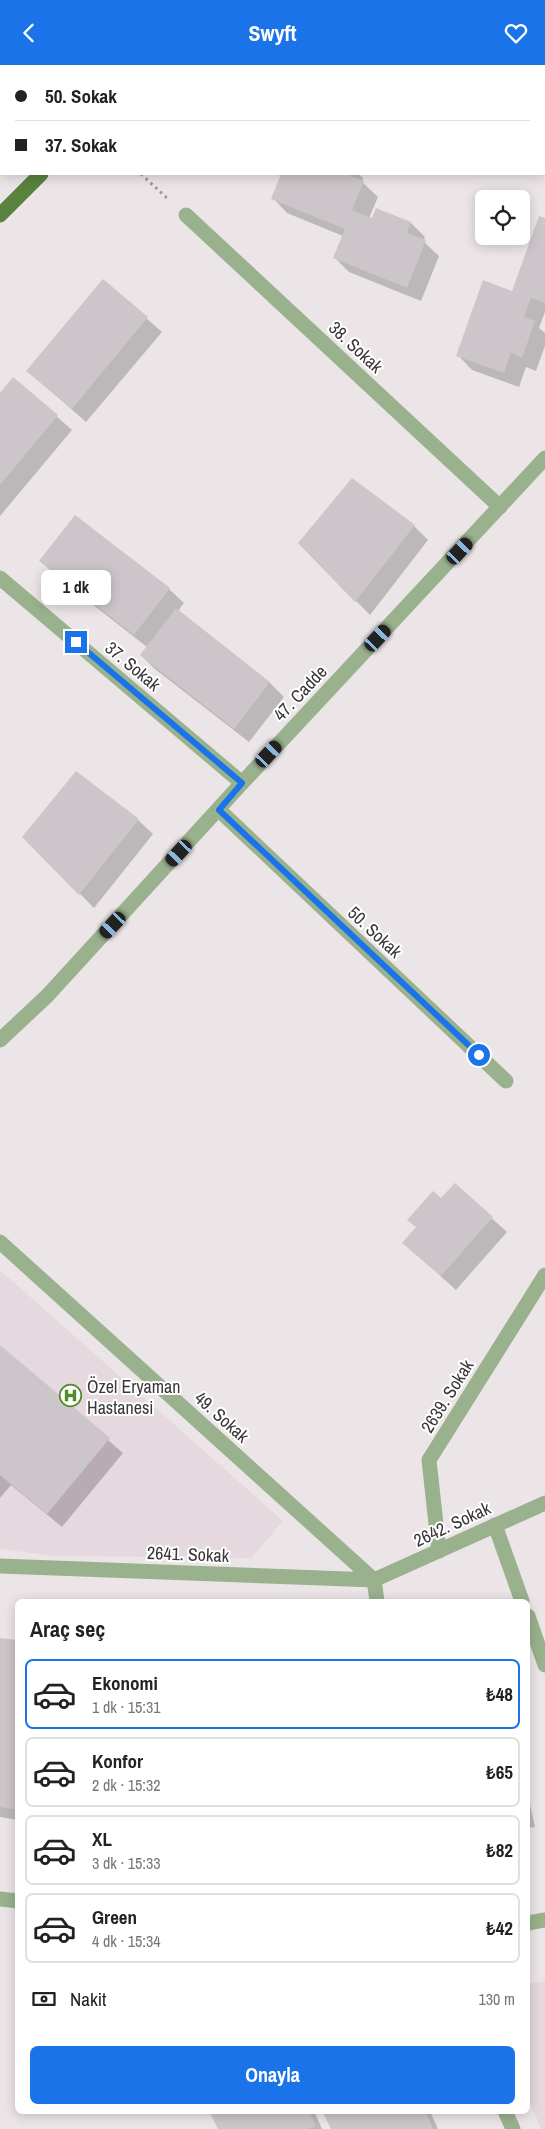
<!DOCTYPE html>
<html lang="tr">
<meta charset="utf-8">
<style>
body{margin:0;font-family:"Archivo Narrow",sans-serif;background:#f2f2f2;color:#222;height:100vh;display:flex;flex-direction:column;font-size:19px;white-space:nowrap}
*{box-sizing:border-box;margin:0}
p{font-size:16px;color:#767676}
.icon{flex:none;width:28px;height:28px;fill:none;stroke:currentColor;stroke-width:2;stroke-linecap:round;stroke-linejoin:round}
.map{position:relative;flex:1;overflow:hidden}
.side{position:absolute;left:15px;top:1534px;width:515px;height:515px;display:flex;flex-direction:column;background:#fff;border-radius:8px;box-shadow:0 2px 12px #0003}
.side>*{flex:none}
.banner{position:absolute;left:0px;top:0px;width:545px;height:110px;box-shadow:0 2px 12px #0003;display:grid;align-content:center;height:110px;padding:0 15px;background:#fff}
.tools{position:absolute;left:475px;top:125px;display:grid;gap:10px}
.tools a{display:grid;place-items:center;width:55px;height:55px;border-radius:8px;background:#fff;box-shadow:0 2px 12px #0003;font-size:25px}
.end{position:absolute;width:22px;height:22px;margin:-11px;border:6px solid #1a73e8;background:#fff;box-shadow:0 0 0 2px #fff}
.from{border-radius:50%}
.bubble{position:absolute;height:35px;border-radius:8px;background:#fff;box-shadow:0 2px 12px #0003;font-size:16px;font-weight:700;line-height:35px;text-align:center}
.car{position:absolute;width:15px;height:30px;margin:-15px -8px;border-radius:6px;box-shadow:0 0 4px 1px #0007;background:linear-gradient(#222 24%,#8ab4d8 0 40%,#222 0 76%,#8ab4d8 0 86%,#222 0)}
.banner b{display:flex;align-items:center;gap:18px;height:48px;font-size:19px}
.banner b+b{border-top:1px solid #e0e0e0}
.banner i{width:12px;height:12px;background:#222}
ul{padding:0;list-style:none}
li{display:flex;align-items:center;gap:15px;height:70px;margin:0 10px 8px;padding:0 5px;border:2px solid #e0e0e0;border-radius:8px}
li div{flex:1}
li b{display:block;font-size:19px}
li em{font-style:normal;font-weight:700}
li.on{border-color:#1a73e8}
li>.icon{width:45px;height:45px;stroke-width:1.5}
h2{padding:0 15px;font-size:22px;line-height:60px}
.pay{display:flex;align-items:center;gap:12px;height:55px;padding:0 15px;font-size:19px}
.pay p{margin-inline-start:auto}
.primary-button{display:flex;gap:10px;margin-top:auto;padding:10px 15px}
.primary-button a{flex:1;height:58px;border-radius:8px;background:#1a73e8;color:#fff;font-size:20px;font-weight:700;line-height:58px;text-align:center}
header{display:flex;justify-content:space-between;align-items:center;height:65px;padding:0 15px;background:#1a73e8;color:#fff;font-size:22px;font-weight:700}
.map>svg:first-child{display:block}
.built{fill:#e6d8df}
.shadow{fill:#0003}
.building{fill:#ccc5c9}
.lines{fill:none;stroke-linecap:round;stroke-linejoin:round}
.path{stroke:#9c9799;stroke-width:3;stroke-dasharray:2.5 4;stroke-linecap:butt}
.minor{stroke:#99b18d;stroke-width:15}
.major{stroke:#58823e;stroke-width:15}
.route{stroke:#1a73e8;stroke-width:6}
.labels{text-anchor:middle;dominant-baseline:central;stroke-width:4;stroke-linejoin:round;paint-order:stroke}
.street-label{font-size:18px;fill:#3a3738;stroke:#fff}
.poi-label{font-size:18px;fill:#3a3738;stroke:#fff;text-anchor:start}
</style>
<header><svg class="icon" aria-label="back" viewBox="0 0 24 24"><path d="M15 5l-7 7 7 7"/></svg>Swyft<svg class="icon" aria-label="heart" viewBox="0 0 24 24"><path d="M12 20l-8-8c-3-5 5-10 8-4 3-6 11-1 8 4z"/></svg></header>
<div class="map">
<svg width="545" height="2064" viewBox="0 0 545 2064">
<rect width="100%" height="100%" fill="#ece5e8"/>
<g class="built">
<path d="M 0,1205 L 283,1456 L 251,1493 L 55,1491 L 0,1484 Z"/>
<path d="M 545,1916 L 545,2064 L 541,2064 L 528,2034 L 528,1919 Z"/>
</g>
<g class="shadow">
<path d="M 399,0 L 500,0 L 499,1 Z"/>
<path d="M 544,29 L 545,30 L 545,91 L 544,91 Z"/>
<path d="M 275,109 L 358,109 L 363,113 L 362,117 L 378,132 L 369,153 L 411,158 L 425,172 L 423,176 L 439,191 L 421,236 L 349,207 L 335,193 L 343,171 L 287,148 L 273,133 L 281,111 Z"/>
<path d="M 545,155 L 545,247 L 539,263 L 545,268 L 545,281 L 536,306 L 526,302 L 519,322 L 472,305 L 458,290 L 513,227 Z"/>
<path d="M 103,216 L 162,267 L 86,357 L 28,306 Z"/>
<path d="M 14,314 L 72,365 L 0,451 L 0,330 Z"/>
<path d="M 352,415 L 414,461 L 428,475 L 370,550 L 299,478 Z"/>
<path d="M 76,451 L 169,524 L 184,538 L 178,546 L 270,618 L 284,632 L 249,677 L 155,604 L 141,590 L 147,582 L 55,510 L 41,496 Z"/>
<path d="M 138,755 L 153,769 L 94,843 L 23,771 Z"/>
<path d="M 455,1120 L 507,1167 L 456,1225 L 404,1178 Z"/>
<path d="M 0,1282 L 123,1388 L 62,1462 L 11,1420 L 0,1433 Z"/>
<path d="M 0,1574 L 18,1576 L 18,1755 L 0,1752 Z"/>
<path d="M 528,1730 L 535,1762 L 528,1763 Z"/>
<path d="M 211,2046 L 314,2046 L 322,2064 L 219,2064 Z"/>
<path d="M 324,2046 L 430,2046 L 438,2064 L 332,2064 Z"/>
</g>
<g class="building">
<path d="M 281,109 L 346,109 L 364,116 L 352,145 L 372,153 L 376,143 L 411,157 L 407,168 L 426,175 L 407,223 L 333,193 L 345,164 L 271,134 Z"/>
<path d="M 539,151 L 545,153 L 545,238 L 531,233 L 524,252 L 535,256 L 522,293 L 511,288 L 504,308 L 456,291 L 483,215 L 512,226 Z"/>
<path d="M 103,214 L 148,252 L 72,344 L 26,306 Z"/>
<path d="M 13,312 L 58,350 L 0,420 L 0,328 Z"/>
<path d="M 352,413 L 415,460 L 355,537 L 298,478 Z"/>
<path d="M 75,450 L 170,523 L 134,570 L 39,496 Z"/>
<path d="M 176,543 L 270,617 L 234,664 L 140,590 Z"/>
<path d="M 76,706 L 139,754 L 79,830 L 22,772 Z"/>
<path d="M 455,1118 L 493,1152 L 441,1211 L 402,1178 L 416,1162 L 407,1155 L 433,1126 L 441,1133 Z"/>
<path d="M 0,1280 L 110,1373 L 47,1449 L 0,1410 Z"/>
<path d="M 0,1573 L 18,1575 L 18,1745 L 0,1742 Z"/>
<path d="M 209,2046 L 309,2046 L 316,2061 L 309,2064 L 218,2064 Z"/>
<path d="M 322,2046 L 425,2046 L 433,2064 L 331,2064 Z"/>
</g>
<g class="lines">
<path class="path" d="M 141,109 L 168,134"/>
<g class="minor">
<path d="M 186,150 L 500,442"/>
<path d="M 0,513 L 242,718"/>
<path d="M 219,745 L 506,1016"/>
<path d="M 0,975 L 47,931 L 242,718 L 545,393"/>
<path d="M 0,1177 L 374,1515"/>
<path d="M 495,1460 L 522,1536"/>
<path d="M 439,1486 L 429,1395 L 545,1210"/>
<path d="M 0,1501 L 374,1515 L 545,1438"/>
<path d="M 374,1515 L 377,1536"/>
<path d="M 528,1551 L 545,1600"/>
<path d="M 0,1834 L 18,1836"/>
<path d="M 528,1858 L 545,1855"/>
<path d="M 505,2046 L 513,2064"/>
</g>
<g class="major">
<path d="M 36,1 L 38,0"/>
<path d="M 146,1 L 147,0"/>
<path d="M 0,22 L 1,22"/>
<path d="M 0,41 L 1,40"/>
<path d="M 0,150 L 41,109"/>
</g>
</g>
<g class="lines">
<path class="route" d="M 76,577 L 242,718 L 219,745 L 479,990"/>
</g>
<defs>
<symbol id="hospital-ring" viewBox="-11 -11 22 22"><circle r="9.5" fill="#fff" stroke="#528c29" stroke-width="1.5"/><path d="M-5-5h3v3.5h4V-5h3V5h-3V1.5h-4V5h-3Z" fill="#528c29"/></symbol>
</defs>
<g fill-rule="evenodd">
<use href="#hospital-ring" x="58" y="1318" width="25" height="25"/>
</g>
<g class="labels">
<g class="street-label">
<text transform="translate(356 282) rotate(43)">38. Sokak</text>
<text transform="translate(133 601) rotate(40)">37. Sokak</text>
<text transform="translate(300 628) rotate(-47)">47. Cadde</text>
<text transform="translate(375 867) rotate(43)">50. Sokak</text>
<text transform="translate(447 1331) rotate(-58)">2639. Sokak</text>
<text transform="translate(222 1352) rotate(42)">49. Sokak</text>
<text transform="translate(452 1459) rotate(-25)">2642. Sokak</text>
<text transform="translate(188 1489) rotate(2)">2641. Sokak</text>
</g>
<g class="poi-label">
<text x="87" y="1321">Özel Eryaman<tspan x="87" dy="21">Hastanesi</tspan></text>
</g>
</g>
</svg>
<div class="tools">
<a><svg class="icon" aria-label="locate" viewBox="0 0 24 24"><circle cx="12" cy="12" r="6"/><path d="M12 2v4M12 18v4M2 12h4M18 12h4"/></svg></a>
</div>
<i class="end from" style="left:479px;top:990px"></i>
<i class="end" style="left:76px;top:577px"></i>
<div class="bubble" style="left:41px;top:505px;width:70px">1 dk</div>
<i class="car" style="left:460px;top:486px;rotate:43deg"></i>
<i class="car" style="left:378px;top:573px;rotate:43deg"></i>
<i class="car" style="left:269px;top:689px;rotate:43deg"></i>
<i class="car" style="left:179px;top:788px;rotate:223deg"></i>
<i class="car" style="left:113px;top:860px;rotate:223deg"></i>
<div class="banner">
<b><i class="from"></i>50. Sokak</b>
<b><i></i>37. Sokak</b>
</div>
<section class="side">
<h2>Araç seç</h2>
<ul>
<li class="on"><svg class="icon" aria-label="car" viewBox="0 0 24 24"><path d="M5 17H2v-5l4-1 3-4h7l3 4 3 1v5h-3M9 17h6M6 11h13"/><circle cx="7" cy="17" r="2"/><circle cx="17" cy="17" r="2"/></svg><div><b>Ekonomi</b><p>1 dk · 15:31</p></div><em>₺48</em></li>
<li><svg class="icon" aria-label="car" viewBox="0 0 24 24"><path d="M5 17H2v-5l4-1 3-4h7l3 4 3 1v5h-3M9 17h6M6 11h13"/><circle cx="7" cy="17" r="2"/><circle cx="17" cy="17" r="2"/></svg><div><b>Konfor</b><p>2 dk · 15:32</p></div><em>₺65</em></li>
<li><svg class="icon" aria-label="car" viewBox="0 0 24 24"><path d="M5 17H2v-5l4-1 3-4h7l3 4 3 1v5h-3M9 17h6M6 11h13"/><circle cx="7" cy="17" r="2"/><circle cx="17" cy="17" r="2"/></svg><div><b>XL</b><p>3 dk · 15:33</p></div><em>₺82</em></li>
<li><svg class="icon" aria-label="car" viewBox="0 0 24 24"><path d="M5 17H2v-5l4-1 3-4h7l3 4 3 1v5h-3M9 17h6M6 11h13"/><circle cx="7" cy="17" r="2"/><circle cx="17" cy="17" r="2"/></svg><div><b>Green</b><p>4 dk · 15:34</p></div><em>₺42</em></li>
</ul>
<div class="pay"><svg class="icon" aria-label="cash" viewBox="0 0 24 24"><path d="M3 7h18v10H3z"/><circle cx="12" cy="12" r="2"/></svg>Nakit<p>130 m</p></div>
<div class="primary-button"><a>Onayla</a></div>
</section>
</div>
